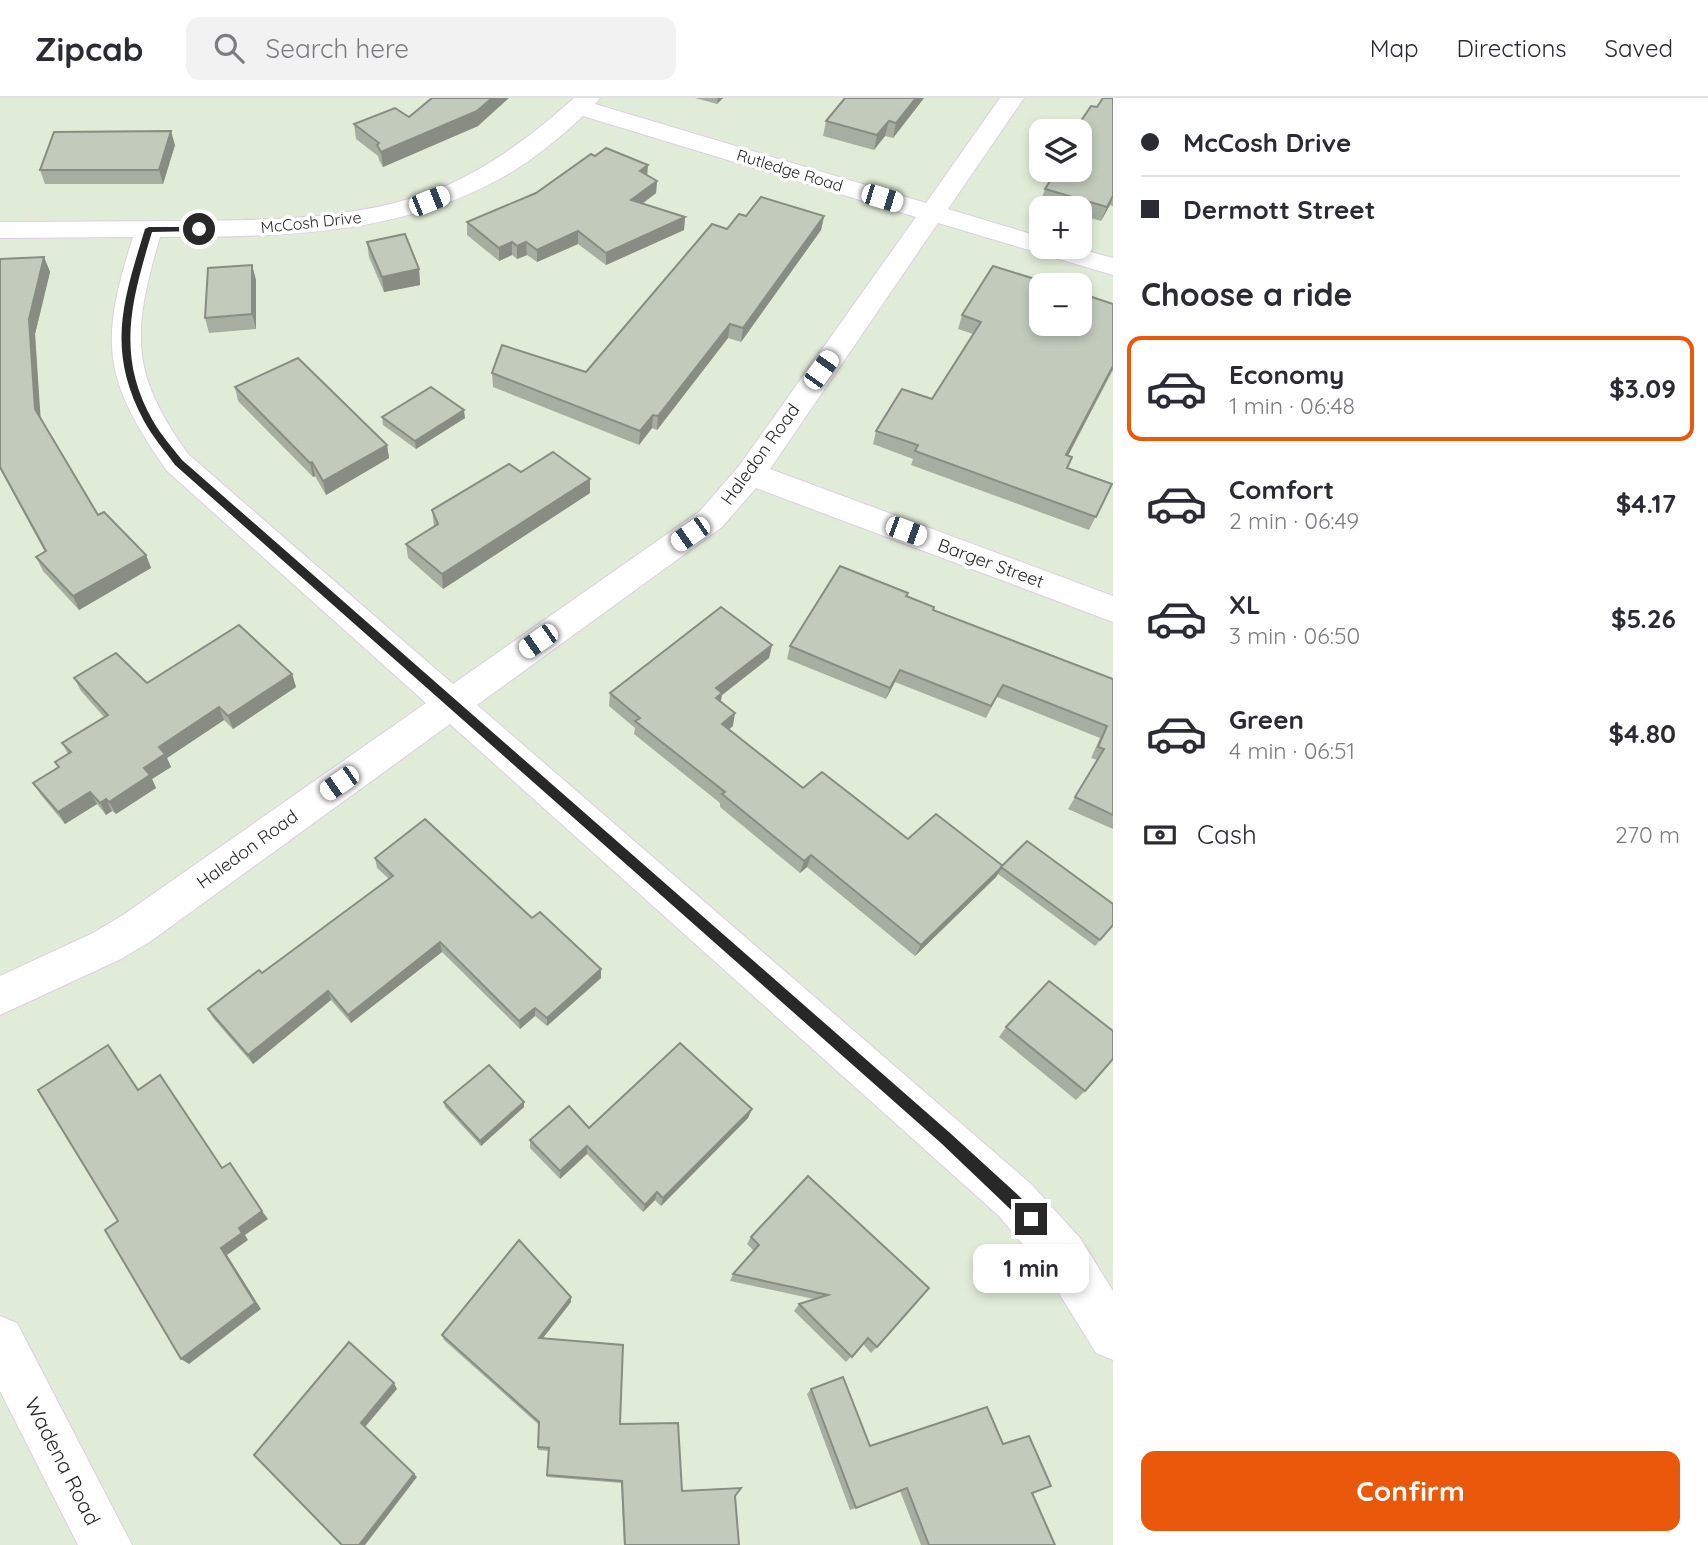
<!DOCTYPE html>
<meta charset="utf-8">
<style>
body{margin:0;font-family:Quicksand,sans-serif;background:#f2f2f3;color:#2b2b33;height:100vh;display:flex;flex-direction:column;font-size:26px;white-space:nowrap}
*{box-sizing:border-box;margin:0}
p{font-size:23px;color:#7c7c81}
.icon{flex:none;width:38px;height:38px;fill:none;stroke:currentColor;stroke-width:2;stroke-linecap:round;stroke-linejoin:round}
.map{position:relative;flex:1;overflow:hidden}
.sheet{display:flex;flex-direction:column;background:#fff;width:595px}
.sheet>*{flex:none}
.hud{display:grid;align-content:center;height:154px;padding:0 28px;background:#fff}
.controls{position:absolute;left:1029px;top:21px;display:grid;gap:14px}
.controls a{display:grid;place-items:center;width:63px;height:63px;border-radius:14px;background:#fff;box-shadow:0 4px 10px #0003;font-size:35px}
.end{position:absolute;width:32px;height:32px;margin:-16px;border:9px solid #282828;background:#fff;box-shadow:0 0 0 4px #fff}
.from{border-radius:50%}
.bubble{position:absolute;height:49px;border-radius:14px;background:#fff;box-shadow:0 4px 10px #0003;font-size:23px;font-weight:800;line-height:49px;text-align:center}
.car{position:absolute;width:21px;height:42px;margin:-21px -10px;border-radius:9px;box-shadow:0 0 5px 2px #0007;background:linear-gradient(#fff 24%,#345 0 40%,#fff 0 76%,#345 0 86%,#fff 0)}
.hud b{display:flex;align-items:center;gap:24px;height:66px;font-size:26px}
.hud b+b{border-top:2px solid #e1e1e2}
.hud i{width:18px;height:18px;background:#2b2b33}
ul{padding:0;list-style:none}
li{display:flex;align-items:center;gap:21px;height:105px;margin:0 14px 10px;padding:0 14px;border:4px solid transparent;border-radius:14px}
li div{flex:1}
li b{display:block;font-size:26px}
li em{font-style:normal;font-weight:800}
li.current{border-color:#ea580c}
li>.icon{width:63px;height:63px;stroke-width:1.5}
h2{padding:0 28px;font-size:32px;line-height:84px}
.pay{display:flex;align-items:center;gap:18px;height:77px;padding:0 28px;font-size:26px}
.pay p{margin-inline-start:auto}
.cta{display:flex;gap:14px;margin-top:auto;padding:14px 28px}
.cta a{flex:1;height:80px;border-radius:14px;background:#ea580c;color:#fff;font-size:28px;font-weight:800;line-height:80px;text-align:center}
header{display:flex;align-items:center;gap:42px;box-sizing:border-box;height:98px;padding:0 35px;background:#fff;border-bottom:2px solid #e1e1e2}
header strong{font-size:33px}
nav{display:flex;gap:38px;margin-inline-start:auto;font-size:24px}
.search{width:490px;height:63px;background:#f2f2f3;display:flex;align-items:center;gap:18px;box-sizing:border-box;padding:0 24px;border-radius:14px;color:#7c7c81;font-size:26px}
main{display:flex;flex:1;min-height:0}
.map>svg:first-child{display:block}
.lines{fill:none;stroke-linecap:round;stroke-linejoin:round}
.street-casing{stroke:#decee3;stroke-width:2}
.street{fill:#fff;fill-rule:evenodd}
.wall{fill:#a6aea1}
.shaded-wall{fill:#878d83}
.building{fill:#c1cabb;stroke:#878d83;stroke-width:2}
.route{fill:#282828}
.labels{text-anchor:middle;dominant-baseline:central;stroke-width:7;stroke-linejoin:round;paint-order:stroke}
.far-street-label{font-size:16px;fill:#282828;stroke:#fff}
.street-label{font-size:18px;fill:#282828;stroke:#fff}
.near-street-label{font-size:21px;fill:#282828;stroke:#fff}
</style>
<header>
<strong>Zipcab</strong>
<div class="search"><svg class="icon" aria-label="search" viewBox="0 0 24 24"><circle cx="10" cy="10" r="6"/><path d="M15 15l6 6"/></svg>Search here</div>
<nav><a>Map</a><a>Directions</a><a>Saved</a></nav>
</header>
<main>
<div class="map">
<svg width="1113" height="1447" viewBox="0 0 1113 1447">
<rect width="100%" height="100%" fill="#e1ecd8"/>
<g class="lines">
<defs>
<g id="street">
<path d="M 574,0 L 600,0 L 595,6 L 926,105 L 1000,0 L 1024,0 L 948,111 L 1041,139 L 1041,149 L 1073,149 L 1113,160 L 1113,177 L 938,125 L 770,371 L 1113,498 L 1113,524 L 756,390 L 722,429 L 477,607 L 1031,1086 L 1080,1140 L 1113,1193 L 1113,1262 L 1096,1255 L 1046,1174 L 999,1118 L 450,626 L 151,843 L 121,861 L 0,917 L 0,878 L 93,835 L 123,817 L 426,605 L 167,373 C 103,281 99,246 133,139 L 0,140 L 0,124 C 62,124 124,123 186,123 C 273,122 367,122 448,87 C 496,65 535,35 574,0 ZM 583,18 L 916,119 L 739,368 L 700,413 L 453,586 L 189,357 C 129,274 132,235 160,139 C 276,139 399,138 503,79 C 532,63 558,41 583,18 Z"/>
<path d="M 0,1218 L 17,1225 L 132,1447 L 78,1447 L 0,1293 Z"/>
</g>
</defs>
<use href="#street" class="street-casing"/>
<use href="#street" class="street"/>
</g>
<g class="wall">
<path d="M 695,0 L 723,0 L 717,6 Z"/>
<path d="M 924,0 L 893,40 L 885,38 L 874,52 L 823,38 L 826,23 Z"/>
<path d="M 1113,0 L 1113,108 L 1110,107 L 1101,123 L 1080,117 L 1080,110 L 1058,110 L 1040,105 L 1045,91 L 1080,72 L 1097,9 Z"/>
<path d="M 409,19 L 478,28 L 383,69 L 379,62 L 378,58 L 356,41 L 354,26 Z"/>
<path d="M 175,47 L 163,86 L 45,86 L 40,72 Z"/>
<path d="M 647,77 L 657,83 L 656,95 L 642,106 L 685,119 L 684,132 L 606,167 L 578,146 L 537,164 L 527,157 L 517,161 L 512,157 L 499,163 L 467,137 L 467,124 Z"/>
<path d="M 746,118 L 824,118 L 821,132 L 741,244 L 728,240 L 657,332 L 652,330 L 639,347 L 493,289 L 492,275 L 586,274 L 727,131 Z"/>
<path d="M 367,144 L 419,171 L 420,187 L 384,194 L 369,159 Z"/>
<path d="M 44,159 L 50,174 L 35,236 L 40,321 L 98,417 L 146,457 L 151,470 L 79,512 L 43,473 L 36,459 L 45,454 L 0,371 L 0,161 Z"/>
<path d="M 252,167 L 256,182 L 256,231 L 209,235 L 205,220 Z"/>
<path d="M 1113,206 L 1113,272 L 1068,358 L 1068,370 L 1112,386 L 1089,432 L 911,367 L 913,361 L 873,346 L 876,333 L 932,301 L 973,236 L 958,231 L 962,217 Z"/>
<path d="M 235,289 L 387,347 L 389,360 L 326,397 L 315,378 L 313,379 L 238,303 Z"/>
<path d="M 382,319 L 465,320 L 416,351 L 383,327 Z"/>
<path d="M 521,374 L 590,395 L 443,491 L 408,460 L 406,446 L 434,428 L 432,412 Z"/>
<path d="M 908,495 L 906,499 L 933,512 L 1113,581 L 1113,731 L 1068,711 L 1097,662 L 1091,660 L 1100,640 L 997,599 L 986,620 L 895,584 L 886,601 L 787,561 L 790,548 Z"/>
<path d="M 772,547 L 769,560 L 722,597 L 720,604 L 733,628 L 728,632 L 803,690 L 908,741 L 1003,768 L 1113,806 L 1113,828 L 1095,848 L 998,776 L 996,779 L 915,858 L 807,769 L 800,775 L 720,709 L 720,705 L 634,636 L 635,630 L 609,608 L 610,595 Z"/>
<path d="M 292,576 L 296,589 L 233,631 L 224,622 L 167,660 L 171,669 L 152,681 L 156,690 L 116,716 L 112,713 L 106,717 L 97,706 L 65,726 L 41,697 L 33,685 L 58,669 L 55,664 L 68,656 L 62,645 L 104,619 L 81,593 L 74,580 L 147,585 Z"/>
<path d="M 375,760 L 532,820 L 601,880 L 547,928 L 535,918 L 520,931 L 442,854 L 351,925 L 331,902 L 253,966 L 213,920 L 208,911 L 262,875 L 389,781 L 377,770 Z"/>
<path d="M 1006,929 L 1085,993 L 1076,1002 L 999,939 Z"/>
<path d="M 444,1004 L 524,1004 L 524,1009 L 481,1048 L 445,1009 Z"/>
<path d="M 752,1011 L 748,1020 L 661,1108 L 655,1102 L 643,1114 L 587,1056 L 560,1081 L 530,1050 L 530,1042 L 589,1030 Z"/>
<path d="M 808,1078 L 877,1249 L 871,1255 L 863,1246 L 846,1264 L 794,1213 L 799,1206 L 814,1201 L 730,1183 L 733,1176 L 754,1153 L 747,1146 L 751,1139 Z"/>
<path d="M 571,1204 L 543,1240 L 682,1393 L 735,1398 L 739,1447 L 624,1447 L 621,1385 L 547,1379 L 549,1353 L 538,1352 L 539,1327 L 444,1242 L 442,1237 Z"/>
<path d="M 811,1291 L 870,1348 L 1003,1346 L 1032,1395 L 1055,1447 L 921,1447 L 900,1393 L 850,1412 L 807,1296 Z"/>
</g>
<g class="shaded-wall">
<path d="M 492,0 L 509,0 L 478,28 L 383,69 L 381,54 Z"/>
<path d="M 718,0 L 723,0 L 717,6 Z"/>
<path d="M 916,0 L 924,0 L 893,40 L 896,25 Z"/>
<path d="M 889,23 L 885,38 L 874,52 L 877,37 Z"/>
<path d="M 171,33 L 175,47 L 163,86 L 159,72 Z"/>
<path d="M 648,67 L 647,80 L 640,73 Z"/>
<path d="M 657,83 L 656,95 L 630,115 L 631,102 Z"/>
<path d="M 1113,98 L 1110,107 L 1101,123 L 1107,109 Z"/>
<path d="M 824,118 L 821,132 L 741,244 L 743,230 Z"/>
<path d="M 685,119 L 684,132 L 606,167 L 606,155 Z"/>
<path d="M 578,133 L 578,146 L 537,164 L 537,152 Z"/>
<path d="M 512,144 L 512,157 L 499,163 L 499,150 Z"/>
<path d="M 526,144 L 527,157 L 517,161 L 517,148 Z"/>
<path d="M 44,159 L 50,174 L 35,236 L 41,325 L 35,311 L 29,221 Z"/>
<path d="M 252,167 L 256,182 L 256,231 L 252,216 Z"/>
<path d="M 419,171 L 420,187 L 384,194 L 382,179 Z"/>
<path d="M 730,226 L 728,240 L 657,332 L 658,318 Z"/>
<path d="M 1113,268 L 1113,270 L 1061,371 L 1066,357 Z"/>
<path d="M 464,312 L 465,320 L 416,351 L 415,343 Z"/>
<path d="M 653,317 L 652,330 L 639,347 L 640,333 Z"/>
<path d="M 387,347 L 389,360 L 326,397 L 323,383 Z"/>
<path d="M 312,364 L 315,378 L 313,379 L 310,365 Z"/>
<path d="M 590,381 L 590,395 L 443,491 L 442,476 Z"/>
<path d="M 146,457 L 151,470 L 79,512 L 73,498 Z"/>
<path d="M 772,547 L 769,560 L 722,597 L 720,608 L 713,613 L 716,590 Z"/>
<path d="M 900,572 L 895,584 L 886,601 L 890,590 Z"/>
<path d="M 292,576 L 296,589 L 233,631 L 228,618 Z"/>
<path d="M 219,609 L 224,622 L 167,660 L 171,669 L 152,681 L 156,690 L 116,716 L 109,704 L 144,670 L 159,649 Z"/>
<path d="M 735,615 L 733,628 L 719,639 L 722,626 Z"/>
<path d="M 90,694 L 97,706 L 65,726 L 58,714 Z"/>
<path d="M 106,701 L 112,713 L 106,717 L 100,705 Z"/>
<path d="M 811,757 L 807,769 L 800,775 L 804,763 Z"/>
<path d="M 1003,768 L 996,779 L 915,858 L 921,847 Z"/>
<path d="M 440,844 L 442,854 L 351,925 L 348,917 Z"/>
<path d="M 601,871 L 601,880 L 547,928 L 547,920 Z"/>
<path d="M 328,893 L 331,902 L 253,966 L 248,957 Z"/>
<path d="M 535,910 L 535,918 L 520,931 L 519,923 Z"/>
<path d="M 524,1004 L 524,1009 L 481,1048 L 480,1043 Z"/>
<path d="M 752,1011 L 748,1020 L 661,1108 L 663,1100 Z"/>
<path d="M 587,1048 L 587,1056 L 560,1081 L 560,1073 Z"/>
<path d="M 657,1094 L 655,1102 L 643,1114 L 645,1107 Z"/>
<path d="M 262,1113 L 268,1121 L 245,1137 L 248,1142 L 227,1157 L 261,1211 L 189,1266 L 181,1261 L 221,1150 L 239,1130 Z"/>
<path d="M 571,1199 L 571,1204 L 539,1245 L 539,1240 Z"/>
<path d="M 394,1285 L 397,1291 L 365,1329 L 361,1325 Z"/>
<path d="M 414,1376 L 417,1379 L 365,1447 L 359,1447 Z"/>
</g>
<g class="building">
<path d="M 432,0 L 492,0 L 477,13 L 381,54 L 377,47 L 379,45 L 354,26 L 395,10 L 409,19 Z"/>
<path d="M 845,0 L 916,0 L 896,25 L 889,23 L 877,37 L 826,23 Z"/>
<path d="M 1103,0 L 1113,0 L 1113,98 L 1107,109 L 1045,91 L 1057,72 L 1080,72 L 1080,33 L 1074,33 L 1091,8 L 1097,9 Z"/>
<path d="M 171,33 L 159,72 L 40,72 L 54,34 Z"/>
<path d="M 606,50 L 648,67 L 640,73 L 657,83 L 631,102 L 685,119 L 606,155 L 578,133 L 537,152 L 526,144 L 517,148 L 512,144 L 499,150 L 467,124 L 536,95 L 591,56 L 595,58 Z"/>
<path d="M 761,99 L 824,118 L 743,230 L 730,226 L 658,318 L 653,317 L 640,333 L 492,275 L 502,247 L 586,274 L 712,126 L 727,131 L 739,116 L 746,118 Z"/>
<path d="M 405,136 L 419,171 L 382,179 L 367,144 Z"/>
<path d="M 44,159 L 29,221 L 35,311 L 98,417 L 104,414 L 146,457 L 73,498 L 36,459 L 46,453 L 0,369 L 0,161 Z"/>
<path d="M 252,167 L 252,216 L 205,220 L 208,170 Z"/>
<path d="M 993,168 L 1054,187 L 1041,187 L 1041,226 L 1080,226 L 1080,195 L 1113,206 L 1113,268 L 1066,357 L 1072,359 L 1067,370 L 1112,386 L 1096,419 L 915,353 L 918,347 L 876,333 L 902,291 L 932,301 L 981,224 L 962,217 Z"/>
<path d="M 298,260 L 387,347 L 323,383 L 312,364 L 310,365 L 235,289 Z"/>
<path d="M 431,289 L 464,312 L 415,343 L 382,319 Z"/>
<path d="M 553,354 L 590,381 L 442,476 L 406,446 L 438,426 L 432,412 L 509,366 L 521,374 Z"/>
<path d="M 840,468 L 908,495 L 906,498 L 934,509 L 933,512 L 1113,581 L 1113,717 L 1075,699 L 1104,651 L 1098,649 L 1107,628 L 1003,587 L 991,608 L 900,572 L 890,590 L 790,548 Z"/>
<path d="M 721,509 L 772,547 L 716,590 L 722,595 L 716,600 L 735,615 L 722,626 L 803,690 L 822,674 L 908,741 L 936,716 L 1003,768 L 921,847 L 811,757 L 804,763 L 722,696 L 725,694 L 635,623 L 640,620 L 610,595 Z"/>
<path d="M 239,527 L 292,576 L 228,618 L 219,609 L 159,649 L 165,656 L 144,670 L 150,677 L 109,704 L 106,701 L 100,705 L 90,694 L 58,714 L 33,685 L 59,669 L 55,664 L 71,654 L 62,645 L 108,617 L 74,580 L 116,555 L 147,585 Z"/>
<path d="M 425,721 L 532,820 L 540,814 L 601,871 L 547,920 L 535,910 L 519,923 L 440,844 L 348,917 L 328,893 L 248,957 L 208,911 L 259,872 L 262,875 L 393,778 L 375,760 Z"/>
<path d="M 1027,743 L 1113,806 L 1113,827 L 1100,842 L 1001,769 Z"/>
<path d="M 1049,883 L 1113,933 L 1113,961 L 1085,993 L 1006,929 Z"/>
<path d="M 680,945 L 752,1011 L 663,1100 L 657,1094 L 645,1107 L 587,1048 L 560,1073 L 530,1042 L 569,1008 L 589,1030 Z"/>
<path d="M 108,947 L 138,992 L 160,977 L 222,1070 L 230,1065 L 262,1113 L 239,1130 L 242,1135 L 221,1150 L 255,1205 L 181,1261 L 105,1132 L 118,1123 L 38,992 Z"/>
<path d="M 489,967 L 524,1004 L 480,1043 L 444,1004 Z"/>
<path d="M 808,1078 L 929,1190 L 877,1249 L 868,1240 L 852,1259 L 799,1206 L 828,1197 L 733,1176 L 759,1147 L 751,1139 Z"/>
<path d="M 519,1142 L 571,1199 L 539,1240 L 623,1247 L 620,1326 L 678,1325 L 682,1393 L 741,1390 L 735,1398 L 739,1447 L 625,1447 L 622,1383 L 547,1377 L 549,1350 L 538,1349 L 539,1324 L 442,1237 Z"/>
<path d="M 349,1244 L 394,1285 L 361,1325 L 414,1376 L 359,1447 L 342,1447 L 254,1357 Z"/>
<path d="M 843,1279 L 870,1348 L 987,1309 L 1003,1346 L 1029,1338 L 1051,1388 L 1032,1395 L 1055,1447 L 929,1447 L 907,1390 L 856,1410 L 811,1291 Z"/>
</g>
<path class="route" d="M 149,129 L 199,129 L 203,131 L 199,133 L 152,134 C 132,201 115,257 153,323 C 161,337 172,349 182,362 L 950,1035 L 1019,1098 L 1036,1116 L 1036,1126 L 1026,1126 L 941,1045 L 175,367 C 165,353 152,338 144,323 C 106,252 123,203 145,131 Z"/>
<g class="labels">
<g class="far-street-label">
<text transform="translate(790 72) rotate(17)">Rutledge Road</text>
<text transform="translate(311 124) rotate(-6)">McCosh Drive</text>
</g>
<g class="street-label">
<text transform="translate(760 356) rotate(-54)">Haledon Road</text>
<text transform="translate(991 465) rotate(20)">Barger Street</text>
<text transform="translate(247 751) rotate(-36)">Haledon Road</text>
</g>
<g class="near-street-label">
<text transform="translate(63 1363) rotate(63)">Wadena Road</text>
</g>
</g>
</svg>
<div class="controls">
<a><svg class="icon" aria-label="layers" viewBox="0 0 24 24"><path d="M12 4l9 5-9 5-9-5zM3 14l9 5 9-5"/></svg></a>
<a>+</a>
<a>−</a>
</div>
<i class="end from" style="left:199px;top:131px"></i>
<i class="end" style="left:1031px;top:1121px"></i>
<div class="bubble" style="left:973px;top:1146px;width:116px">1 min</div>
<i class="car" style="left:882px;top:100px;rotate:107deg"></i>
<i class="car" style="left:429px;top:103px;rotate:68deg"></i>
<i class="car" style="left:821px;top:272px;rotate:36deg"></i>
<i class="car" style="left:906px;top:433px;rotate:110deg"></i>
<i class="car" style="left:690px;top:436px;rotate:235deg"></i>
<i class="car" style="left:538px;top:543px;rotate:235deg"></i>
<i class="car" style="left:339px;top:685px;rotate:235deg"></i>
</div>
<section class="sheet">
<div class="hud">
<b><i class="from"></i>McCosh Drive</b>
<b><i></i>Dermott Street</b>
</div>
<h2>Choose a ride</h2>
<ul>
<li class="current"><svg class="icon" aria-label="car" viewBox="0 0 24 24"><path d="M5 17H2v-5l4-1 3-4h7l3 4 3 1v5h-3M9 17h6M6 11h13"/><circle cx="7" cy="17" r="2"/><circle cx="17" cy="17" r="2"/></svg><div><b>Economy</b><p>1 min · 06:48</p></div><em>$3.09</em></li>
<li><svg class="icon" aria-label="car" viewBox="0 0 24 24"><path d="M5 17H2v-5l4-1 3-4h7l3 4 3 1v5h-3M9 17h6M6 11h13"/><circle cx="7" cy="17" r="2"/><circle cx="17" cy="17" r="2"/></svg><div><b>Comfort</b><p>2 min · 06:49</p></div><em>$4.17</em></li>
<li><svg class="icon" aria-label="car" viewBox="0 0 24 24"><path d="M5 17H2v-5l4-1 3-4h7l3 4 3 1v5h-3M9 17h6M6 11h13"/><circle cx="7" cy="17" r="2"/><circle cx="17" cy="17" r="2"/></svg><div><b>XL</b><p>3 min · 06:50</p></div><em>$5.26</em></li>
<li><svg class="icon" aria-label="car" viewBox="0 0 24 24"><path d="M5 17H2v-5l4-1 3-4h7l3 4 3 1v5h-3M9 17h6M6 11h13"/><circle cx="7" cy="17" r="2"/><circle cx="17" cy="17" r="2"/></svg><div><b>Green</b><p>4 min · 06:51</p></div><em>$4.80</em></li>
</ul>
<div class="pay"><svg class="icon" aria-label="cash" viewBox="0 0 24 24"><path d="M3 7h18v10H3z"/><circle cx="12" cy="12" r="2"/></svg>Cash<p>270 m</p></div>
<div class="cta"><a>Confirm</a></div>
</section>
</main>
